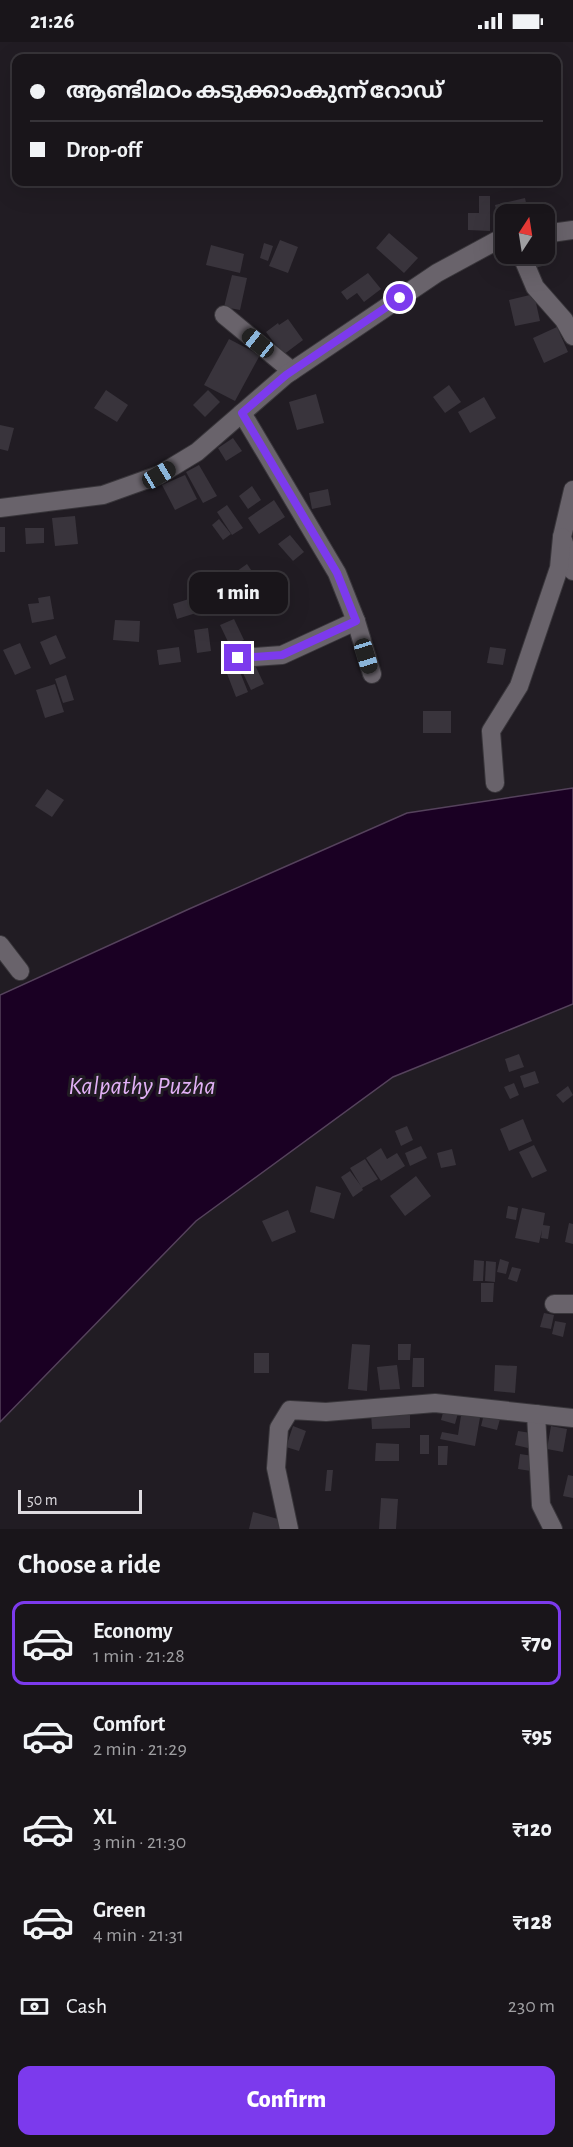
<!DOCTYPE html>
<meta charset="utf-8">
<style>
body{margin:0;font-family:"Alegreya Sans","Noto Sans Malayalam",sans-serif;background:#262227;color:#f1f3f6;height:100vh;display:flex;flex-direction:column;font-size:22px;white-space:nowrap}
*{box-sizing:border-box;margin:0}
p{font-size:20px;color:#9f9fa2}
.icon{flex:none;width:33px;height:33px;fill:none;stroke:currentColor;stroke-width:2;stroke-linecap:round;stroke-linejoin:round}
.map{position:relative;height:1487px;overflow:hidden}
.side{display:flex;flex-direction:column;background:#19151a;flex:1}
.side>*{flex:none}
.guide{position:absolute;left:12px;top:12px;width:549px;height:132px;border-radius:12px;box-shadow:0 6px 24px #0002,0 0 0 2px #373439;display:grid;align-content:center;height:132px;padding:0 18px;background:#19151a}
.needle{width:39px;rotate:12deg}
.buttons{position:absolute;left:495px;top:162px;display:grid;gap:12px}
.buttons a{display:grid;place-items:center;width:60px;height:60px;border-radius:12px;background:#19151a;box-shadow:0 6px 24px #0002,0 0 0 2px #373439;font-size:30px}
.scale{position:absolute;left:18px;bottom:15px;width:124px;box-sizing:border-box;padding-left:6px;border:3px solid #dedbe0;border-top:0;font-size:16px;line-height:21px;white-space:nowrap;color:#dedbe0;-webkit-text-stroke:4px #211c23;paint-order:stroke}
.end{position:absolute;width:27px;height:27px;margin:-14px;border:8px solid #7c3aed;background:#fff;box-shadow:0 0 0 3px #fff}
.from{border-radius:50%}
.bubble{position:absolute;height:42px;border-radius:12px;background:#19151a;box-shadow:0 6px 24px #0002,0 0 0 2px #373439;font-size:20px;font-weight:800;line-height:42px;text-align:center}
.car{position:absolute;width:18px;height:36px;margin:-18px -9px;border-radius:8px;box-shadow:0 0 4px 2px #0007;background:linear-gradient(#222 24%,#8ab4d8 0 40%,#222 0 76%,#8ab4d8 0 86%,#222 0)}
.guide b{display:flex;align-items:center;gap:21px;height:57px;font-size:22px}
.guide b+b{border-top:2px solid #373439}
.guide i{width:15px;height:15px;background:#f1f3f6}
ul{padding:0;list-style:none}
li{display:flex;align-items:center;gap:18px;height:84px;margin:0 12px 9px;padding:0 6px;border:3px solid transparent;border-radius:12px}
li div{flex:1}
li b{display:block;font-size:22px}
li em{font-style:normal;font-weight:800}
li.current{border-color:#7c3aed}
li>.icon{width:54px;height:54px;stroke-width:1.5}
h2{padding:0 18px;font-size:27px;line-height:72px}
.pay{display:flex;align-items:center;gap:15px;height:66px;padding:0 18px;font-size:22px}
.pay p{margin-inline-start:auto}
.button{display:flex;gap:12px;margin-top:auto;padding:12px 18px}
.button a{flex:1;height:69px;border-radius:12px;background:#7c3aed;color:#fff;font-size:24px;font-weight:800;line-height:69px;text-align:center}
.status{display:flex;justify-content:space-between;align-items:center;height:42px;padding:0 30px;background:#19151a;direction:ltr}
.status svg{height:16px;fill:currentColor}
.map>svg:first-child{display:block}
.water{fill:#1a0023;stroke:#55425c;stroke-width:1.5}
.building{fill:#39343c}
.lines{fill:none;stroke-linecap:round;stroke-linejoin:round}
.minor-casing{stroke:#39363b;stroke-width:20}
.minor{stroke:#69636b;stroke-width:18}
.route{stroke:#7c3aed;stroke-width:8}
.labels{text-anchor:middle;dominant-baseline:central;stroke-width:6;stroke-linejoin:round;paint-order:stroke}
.water-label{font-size:26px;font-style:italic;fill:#e2b1f6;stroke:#211c23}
</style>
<div class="status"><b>21:26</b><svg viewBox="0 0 49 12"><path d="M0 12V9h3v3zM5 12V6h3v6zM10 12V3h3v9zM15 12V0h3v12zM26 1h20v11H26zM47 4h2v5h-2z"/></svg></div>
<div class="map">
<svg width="573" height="1487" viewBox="0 0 573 1487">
<rect width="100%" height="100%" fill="#211c23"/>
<path class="water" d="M 573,746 L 573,962 L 393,1035 L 196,1179 L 0,1380 L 0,953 L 189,867 L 407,771 Z"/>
<g class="building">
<path d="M 479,154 L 490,154 L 490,189 L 468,188 L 468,171 L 479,171 Z"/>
<path d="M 525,156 L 527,165 L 546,160 L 550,176 L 544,177 L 544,172 L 506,172 L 506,186 L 501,187 L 495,163 Z"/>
<path d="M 389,191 L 418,216 L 404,231 L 376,206 Z"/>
<path d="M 280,198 L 298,205 L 288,231 L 269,224 Z"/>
<path d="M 264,201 L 273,204 L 268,219 L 260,216 Z"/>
<path d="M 211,203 L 244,212 L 240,231 L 206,223 Z"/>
<path d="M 545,206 L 550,222 L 531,227 L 527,212 L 544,212 Z"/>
<path d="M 368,231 L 381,247 L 364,260 L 357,251 L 347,258 L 341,250 Z"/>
<path d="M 232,233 L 247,236 L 240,268 L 224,265 Z"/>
<path d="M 534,252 L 540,279 L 515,284 L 509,258 Z"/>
<path d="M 288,277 L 303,298 L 283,313 L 266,290 L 278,281 L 279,283 Z"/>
<path d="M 557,285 L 568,310 L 544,321 L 533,296 Z"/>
<path d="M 229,297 L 260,313 L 235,359 L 204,343 Z"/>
<path d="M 449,343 L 461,360 L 445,371 L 433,355 Z"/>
<path d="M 106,348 L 128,363 L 117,380 L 94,366 Z"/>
<path d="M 208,348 L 220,360 L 205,375 L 193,363 Z"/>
<path d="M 316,352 L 324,381 L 297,388 L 289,360 Z"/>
<path d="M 484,355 L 496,376 L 470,391 L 458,370 Z"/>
<path d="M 0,383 L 14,386 L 8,409 L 0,407 Z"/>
<path d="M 233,396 L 242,409 L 226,419 L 218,406 Z"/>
<path d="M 199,423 L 217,454 L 203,461 L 186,430 Z"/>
<path d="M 185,433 L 197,457 L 175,468 L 162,443 Z"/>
<path d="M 252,444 L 261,458 L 248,467 L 239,454 Z"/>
<path d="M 328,447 L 331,463 L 312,467 L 309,451 Z"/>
<path d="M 274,458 L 285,475 L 259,492 L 248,476 Z"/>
<path d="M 227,463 L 243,486 L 232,493 L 217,470 Z"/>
<path d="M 75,474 L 78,502 L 55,504 L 52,476 Z"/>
<path d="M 219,477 L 231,492 L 223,498 L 212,483 Z"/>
<rect x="0" y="485" width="5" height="25"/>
<path d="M 25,486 L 44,486 L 44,501 L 26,502 Z"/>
<path d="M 290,493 L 304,510 L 293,519 L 278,502 Z"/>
<path d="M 247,522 L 260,541 L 244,553 L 230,534 Z"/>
<path d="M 50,554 L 54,577 L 32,581 L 28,562 L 39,561 L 38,556 Z"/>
<path d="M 192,556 L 196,571 L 177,577 L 173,562 Z"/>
<path d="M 234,577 L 244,598 L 230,604 L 220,583 Z"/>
<path d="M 115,578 L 140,579 L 139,600 L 113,598 Z"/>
<path d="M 208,586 L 211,609 L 197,611 L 194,588 Z"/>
<path d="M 56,593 L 66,616 L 50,623 L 40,600 Z"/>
<path d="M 20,601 L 31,626 L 15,633 L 3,608 Z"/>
<path d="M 179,605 L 181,620 L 159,623 L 157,608 Z"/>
<path d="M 490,605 L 506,607 L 503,623 L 487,621 Z"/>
<path d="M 254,621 L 264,642 L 251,648 L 241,627 Z"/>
<path d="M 238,625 L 248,650 L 236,655 L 226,629 Z"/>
<path d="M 66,633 L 74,658 L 63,661 L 55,637 Z"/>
<path d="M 55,642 L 64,670 L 45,676 L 36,648 Z"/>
<rect x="423" y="669" width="28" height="22"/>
<path d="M 47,747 L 64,758 L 52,775 L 35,764 Z"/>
<path d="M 519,1012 L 524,1025 L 509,1030 L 505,1017 Z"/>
<path d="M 535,1029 L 539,1041 L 524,1046 L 520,1034 Z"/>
<path d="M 514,1041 L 519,1053 L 510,1057 L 504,1045 Z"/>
<path d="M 568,1044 L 573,1053 L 563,1061 L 556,1053 Z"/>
<path d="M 523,1077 L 532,1099 L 509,1109 L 500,1087 Z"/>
<path d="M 407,1084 L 413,1098 L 401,1104 L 395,1089 Z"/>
<path d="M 534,1103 L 547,1129 L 532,1136 L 519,1110 Z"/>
<path d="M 421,1104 L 427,1116 L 410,1124 L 405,1111 Z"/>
<path d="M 381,1106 L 387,1117 L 397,1111 L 405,1124 L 381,1139 L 366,1116 Z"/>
<path d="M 452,1107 L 456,1123 L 441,1126 L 437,1111 Z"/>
<path d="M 365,1117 L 378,1137 L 362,1146 L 363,1148 L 353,1155 L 341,1135 L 350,1129 L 361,1144 L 350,1126 Z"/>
<path d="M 416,1134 L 431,1154 L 405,1174 L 390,1154 Z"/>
<path d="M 316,1144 L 341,1151 L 334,1177 L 310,1170 Z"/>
<path d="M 508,1164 L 518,1166 L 516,1178 L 506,1176 Z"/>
<path d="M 522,1166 L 545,1171 L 543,1183 L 550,1184 L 548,1197 L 541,1196 L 542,1188 L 539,1201 L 515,1196 Z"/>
<path d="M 288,1168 L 296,1190 L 272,1200 L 262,1179 Z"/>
<path d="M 569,1181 L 573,1182 L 573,1202 L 565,1200 Z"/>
<path d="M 500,1217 L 509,1220 L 506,1232 L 497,1230 Z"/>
<path d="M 474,1218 L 484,1219 L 483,1239 L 473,1239 Z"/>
<path d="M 486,1219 L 496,1220 L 495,1240 L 485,1239 Z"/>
<path d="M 512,1225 L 521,1227 L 517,1240 L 508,1237 Z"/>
<path d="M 481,1241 L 494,1241 L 493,1260 L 481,1260 Z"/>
<path d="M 544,1271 L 554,1273 L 551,1287 L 540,1285 Z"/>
<path d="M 555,1279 L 566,1281 L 563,1295 L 552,1292 Z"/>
<path d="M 352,1302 L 370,1303 L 367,1349 L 348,1347 Z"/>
<path d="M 398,1302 L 411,1302 L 410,1318 L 398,1318 Z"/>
<rect x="254" y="1311" width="15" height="20"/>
<path d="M 413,1316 L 424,1316 L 424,1345 L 412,1345 Z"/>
<path d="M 397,1323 L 400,1347 L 380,1348 L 377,1325 Z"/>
<path d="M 495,1323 L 517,1324 L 515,1351 L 494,1349 Z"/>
<path d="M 410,1365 L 410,1386 L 372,1387 L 371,1371 Z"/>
<path d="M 444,1367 L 458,1371 L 455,1382 L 441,1378 Z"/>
<path d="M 462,1367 L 481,1370 L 475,1404 L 440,1397 L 442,1390 L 458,1393 Z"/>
<path d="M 484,1372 L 500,1377 L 497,1388 L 481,1384 Z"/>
<path d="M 293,1384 L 306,1389 L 299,1409 L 286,1405 Z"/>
<path d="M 551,1384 L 567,1387 L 563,1410 L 547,1407 Z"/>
<path d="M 518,1389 L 531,1391 L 528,1406 L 515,1403 Z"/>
<rect x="420" y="1393" width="9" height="19"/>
<path d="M 376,1401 L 399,1402 L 399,1419 L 375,1419 Z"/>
<path d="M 438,1404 L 448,1404 L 447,1423 L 438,1423 Z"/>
<path d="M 520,1412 L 533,1414 L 531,1429 L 518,1427 Z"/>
<path d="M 327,1428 L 333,1428 L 331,1449 L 325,1449 Z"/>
<path d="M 568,1433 L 573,1434 L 573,1456 L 563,1454 Z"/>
<path d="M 381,1456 L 398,1457 L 396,1487 L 379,1487 Z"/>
<path d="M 253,1470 L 285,1479 L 283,1487 L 249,1487 Z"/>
</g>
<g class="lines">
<defs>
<g id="minor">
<path d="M 544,192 L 573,188"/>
<path d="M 521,212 L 535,245 L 564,278 L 573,294"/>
<path d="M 224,273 L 292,329"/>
<path d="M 242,371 L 337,531 L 356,579 L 372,632"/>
<path d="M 573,448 L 562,495 L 573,529"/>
<path d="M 0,466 L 103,453 L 159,433 L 197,410 L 286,333 L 437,231 L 496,199 L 506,197"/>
<path d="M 238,616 L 282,613 L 356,579"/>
<path d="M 495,741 L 491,689 L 519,644 L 559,526 L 562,495"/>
<path d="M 0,903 L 20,929"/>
<path d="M 554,1262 L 573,1262"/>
<path d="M 536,1372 L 541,1463 L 553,1487"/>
<path d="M 289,1487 L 276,1426 L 279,1386 L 290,1368 L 326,1370 L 435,1361 L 573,1376"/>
</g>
</defs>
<use href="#minor" class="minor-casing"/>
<use href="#minor" class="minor"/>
</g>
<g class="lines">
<path class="route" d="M 238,616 L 282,613 L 356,579 L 337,531 L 242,371 L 286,333 L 400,256"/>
</g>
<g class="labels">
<g class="water-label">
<text x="142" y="1044">Kalpathy Puzha</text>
</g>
</g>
</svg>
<div class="buttons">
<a><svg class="needle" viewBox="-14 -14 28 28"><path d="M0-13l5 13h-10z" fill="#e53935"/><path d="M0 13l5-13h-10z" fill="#9f9fa2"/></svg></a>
</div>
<div class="scale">50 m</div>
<i class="end from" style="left:400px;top:256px"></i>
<i class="end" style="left:238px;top:616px"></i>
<div class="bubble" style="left:189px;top:530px;width:99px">1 min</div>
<i class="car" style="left:258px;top:301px;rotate:309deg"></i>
<i class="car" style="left:159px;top:433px;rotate:59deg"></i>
<i class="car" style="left:366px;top:614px;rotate:163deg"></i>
<div class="guide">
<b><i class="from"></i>ആണ്ടിമഠം കടുക്കാംകുന്ന് റോഡ്</b>
<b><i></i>Drop-off</b>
</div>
</div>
<section class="side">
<h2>Choose a ride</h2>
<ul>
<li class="current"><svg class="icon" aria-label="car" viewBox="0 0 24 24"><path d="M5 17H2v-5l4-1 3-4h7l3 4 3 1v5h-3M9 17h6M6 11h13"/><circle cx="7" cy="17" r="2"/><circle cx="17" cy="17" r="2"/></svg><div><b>Economy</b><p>1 min · 21:28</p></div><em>₹70</em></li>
<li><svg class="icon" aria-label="car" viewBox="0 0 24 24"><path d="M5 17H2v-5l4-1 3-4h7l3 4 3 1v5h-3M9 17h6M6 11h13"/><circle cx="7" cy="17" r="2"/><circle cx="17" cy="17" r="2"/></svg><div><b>Comfort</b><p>2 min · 21:29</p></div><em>₹95</em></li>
<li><svg class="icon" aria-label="car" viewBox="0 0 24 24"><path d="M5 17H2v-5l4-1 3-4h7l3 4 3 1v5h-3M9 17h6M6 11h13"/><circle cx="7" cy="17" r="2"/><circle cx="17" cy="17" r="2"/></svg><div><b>XL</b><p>3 min · 21:30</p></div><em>₹120</em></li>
<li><svg class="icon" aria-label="car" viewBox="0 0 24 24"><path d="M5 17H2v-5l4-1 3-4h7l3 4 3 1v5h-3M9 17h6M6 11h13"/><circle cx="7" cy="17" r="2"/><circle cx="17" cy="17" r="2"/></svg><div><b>Green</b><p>4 min · 21:31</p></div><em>₹128</em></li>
</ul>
<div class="pay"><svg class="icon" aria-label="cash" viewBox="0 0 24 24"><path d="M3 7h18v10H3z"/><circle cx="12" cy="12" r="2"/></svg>Cash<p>230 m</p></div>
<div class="button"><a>Confirm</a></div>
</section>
